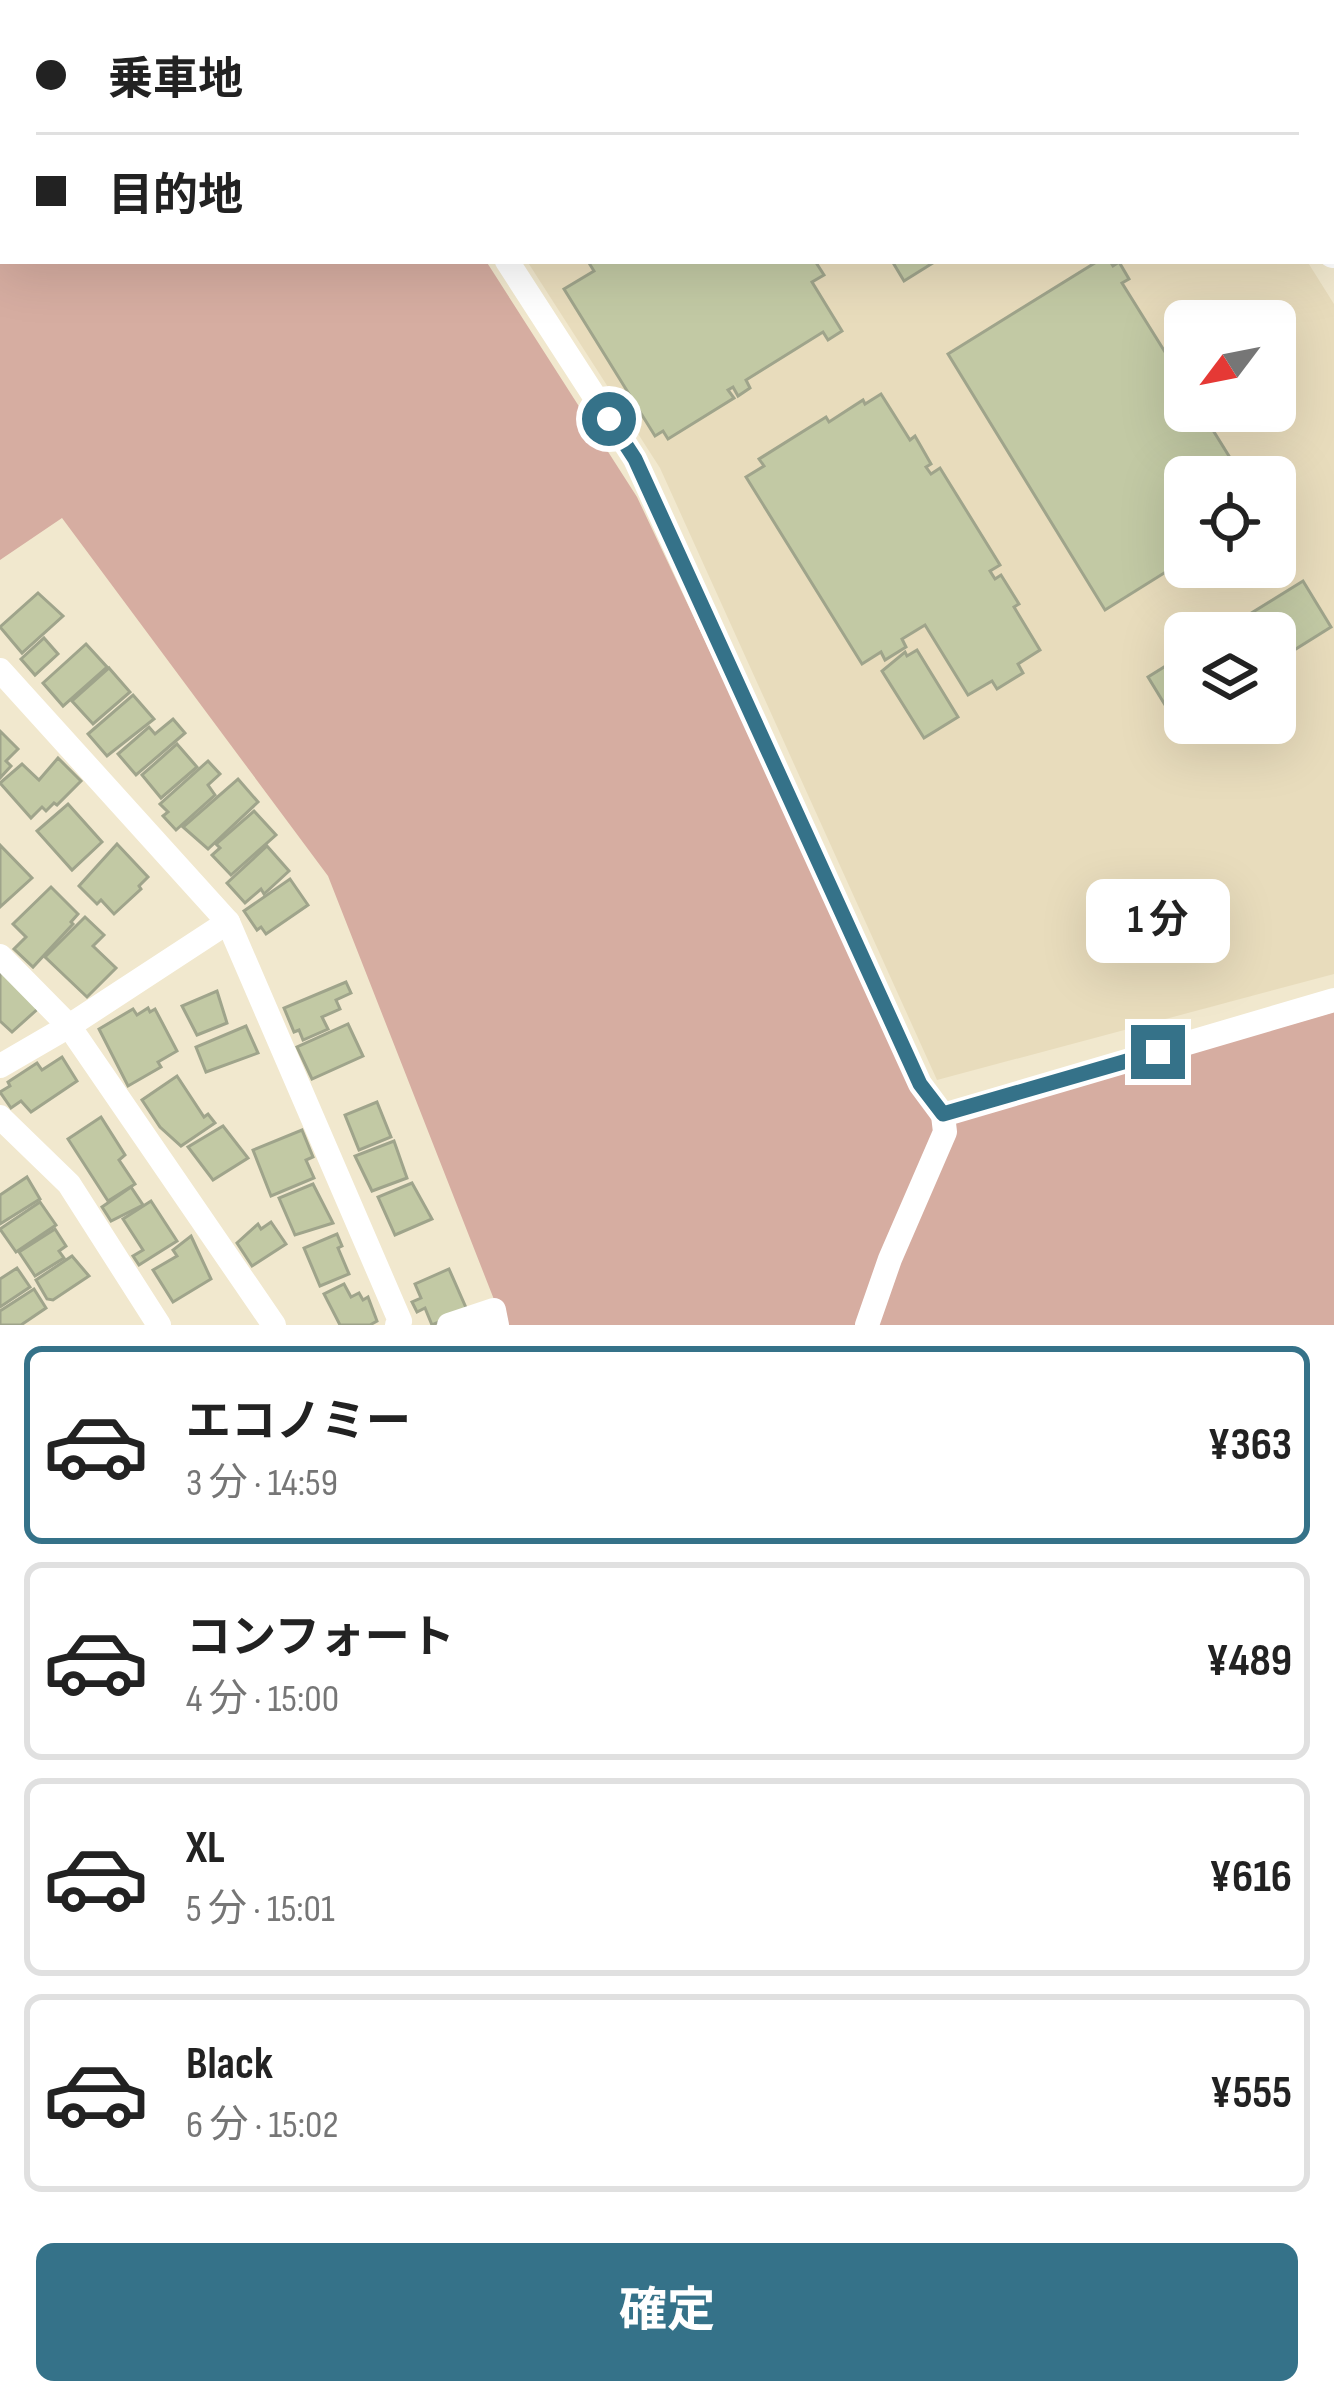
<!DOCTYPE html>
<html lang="ja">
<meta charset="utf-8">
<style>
body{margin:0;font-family:"Sofia Sans Condensed","Noto Sans JP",sans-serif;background:#f2f2f2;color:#222;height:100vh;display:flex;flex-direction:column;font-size:45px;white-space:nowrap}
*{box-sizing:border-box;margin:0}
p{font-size:39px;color:#767676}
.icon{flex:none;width:66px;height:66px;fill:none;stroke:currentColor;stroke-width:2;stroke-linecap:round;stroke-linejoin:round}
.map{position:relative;height:1325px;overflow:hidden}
.panel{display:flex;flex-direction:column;background:#fff;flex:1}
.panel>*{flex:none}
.banner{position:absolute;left:0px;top:0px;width:1335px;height:264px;box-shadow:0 12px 48px #0002;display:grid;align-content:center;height:264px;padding:0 36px;background:#fff}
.needle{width:78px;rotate:238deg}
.controls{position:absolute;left:1164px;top:300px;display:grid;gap:24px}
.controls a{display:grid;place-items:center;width:132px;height:132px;border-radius:18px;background:#fff;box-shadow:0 12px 48px #0002;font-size:60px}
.end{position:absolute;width:54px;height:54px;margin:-27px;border:15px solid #357289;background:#fff;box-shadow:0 0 0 6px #fff}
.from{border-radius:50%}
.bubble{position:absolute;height:84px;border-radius:18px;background:#fff;box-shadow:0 12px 48px #0002;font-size:39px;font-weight:700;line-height:84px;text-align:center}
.banner b{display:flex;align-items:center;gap:42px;height:114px;font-size:45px}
.banner b+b{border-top:3px solid #e0e0e0}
.banner i{width:30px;height:30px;background:#222}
ul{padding:21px 0 0;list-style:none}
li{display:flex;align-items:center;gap:36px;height:198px;margin:0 24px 18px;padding:0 12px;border:6px solid #e0e0e0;border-radius:18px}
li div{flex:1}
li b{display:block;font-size:45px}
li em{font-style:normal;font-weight:700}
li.on{border-color:#357289}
li>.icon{width:108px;height:108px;stroke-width:1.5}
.primary-button{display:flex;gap:24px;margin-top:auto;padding:24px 36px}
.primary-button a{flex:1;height:138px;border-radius:18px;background:#357289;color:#fff;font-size:48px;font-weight:700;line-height:138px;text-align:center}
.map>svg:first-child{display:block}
.built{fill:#e8dcbc;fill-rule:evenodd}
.forest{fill:#d6ada1}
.building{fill:#c2c9a4;stroke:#9fa48b;stroke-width:3}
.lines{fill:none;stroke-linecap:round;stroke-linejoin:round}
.street{stroke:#fff;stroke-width:24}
.secondary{stroke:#fff;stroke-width:36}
.route{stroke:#357289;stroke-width:15}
</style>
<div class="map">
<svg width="1334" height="1325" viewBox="0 0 1334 1325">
<rect width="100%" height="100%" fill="#f1e8ce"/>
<g class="built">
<path d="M 360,0 L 1140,0 L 1142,3 L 362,3 Z"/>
<path d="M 527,261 L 1307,261 L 1334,304 L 1334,974 L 937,1080 L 660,468 ZM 1185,321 L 1275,321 L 1275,411 L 1185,411 ZM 1185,477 L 1275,477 L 1275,567 L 1185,567 ZM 1185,633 L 1275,633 L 1275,723 L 1185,723 Z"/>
</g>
<path class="forest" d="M 0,0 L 319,0 L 321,3 L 3,3 L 3,261 L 486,261 L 637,497 L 935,1127 L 1334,1012 L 1334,1325 L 504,1325 L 328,876 L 62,518 L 0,560 Z"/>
<g class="building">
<path d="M 474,0 L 553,0 L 548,3 Z"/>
<path d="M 770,0 L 948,0 L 950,3 L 765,3 Z"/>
<path d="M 592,261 L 815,261 L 824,275 L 812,282 L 842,331 L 828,340 L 823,332 L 746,380 L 750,388 L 738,396 L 733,387 L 728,390 L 734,398 L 668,439 L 663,431 L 655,436 L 564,289 L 594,271 L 589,263 Z"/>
<path d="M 892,261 L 936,261 L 904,281 Z"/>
<path d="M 1098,261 L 1110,261 L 1113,266 L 1119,262 L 1129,279 L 1122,283 L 1180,376 L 1185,373 L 1185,411 L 1201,411 L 1242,477 L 1185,477 L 1185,560 L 1105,610 L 948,354 Z"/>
<path d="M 881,394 L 910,440 L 915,436 L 931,464 L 926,467 L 931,474 L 940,468 L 1000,565 L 990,571 L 995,579 L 1001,575 L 1019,604 L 1014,607 L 1040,650 L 1018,664 L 1023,673 L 997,689 L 992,681 L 968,695 L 925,625 L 902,639 L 906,647 L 885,660 L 881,652 L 862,664 L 746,477 L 764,466 L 759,459 L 826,417 L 829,422 L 863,400 L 865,404 Z"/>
<path d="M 1303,581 L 1331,627 L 1275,662 L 1275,633 L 1219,633 Z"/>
<path d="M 38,593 L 63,616 L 22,653 L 0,627 Z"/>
<path d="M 44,638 L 58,654 L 35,675 L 21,659 Z"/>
<path d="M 86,644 L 107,667 L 63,706 L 43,683 Z"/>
<path d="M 917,650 L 958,717 L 924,738 L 882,671 L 905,652 L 907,656 Z"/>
<path d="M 1185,654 L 1185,717 L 1176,723 L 1148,677 Z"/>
<path d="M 109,668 L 130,692 L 93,724 L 72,701 Z"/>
<path d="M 133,695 L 154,719 L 107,756 L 88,734 Z"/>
<path d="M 173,719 L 185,733 L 136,775 L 118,754 L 149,727 L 155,734 Z"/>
<path d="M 0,731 L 18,749 L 6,761 L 11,766 L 0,778 Z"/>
<path d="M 177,744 L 197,767 L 161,798 L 142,775 Z"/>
<path d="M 58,758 L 81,781 L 57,805 L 54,803 L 46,811 L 42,807 L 31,818 L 0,783 L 22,764 L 39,780 Z"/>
<path d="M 208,761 L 220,774 L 208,785 L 215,795 L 176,830 L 163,816 L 168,812 L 160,804 Z"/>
<path d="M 238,779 L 258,802 L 208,849 L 183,827 Z"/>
<path d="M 68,804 L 102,842 L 72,870 L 37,831 Z"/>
<path d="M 254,811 L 276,835 L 231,875 L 212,855 L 220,848 L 216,844 Z"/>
<path d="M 117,844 L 148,877 L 139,886 L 141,889 L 114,914 L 101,900 L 97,904 L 79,886 Z"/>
<path d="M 0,845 L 32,878 L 0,907 Z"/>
<path d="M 267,846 L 289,871 L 264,894 L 261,889 L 245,903 L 227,883 Z"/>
<path d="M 290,879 L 308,905 L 266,934 L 261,927 L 257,930 L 244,911 Z"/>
<path d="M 51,887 L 78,914 L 71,922 L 73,924 L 33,967 L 14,949 L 26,937 L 13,924 Z"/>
<path d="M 85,917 L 104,935 L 93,946 L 116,968 L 87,997 L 45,957 Z"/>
<path d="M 0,968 L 41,1006 L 12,1032 L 0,1021 Z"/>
<path d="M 346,982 L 351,993 L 336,1000 L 340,1009 L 322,1017 L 328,1029 L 303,1040 L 299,1030 L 294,1032 L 284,1008 Z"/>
<path d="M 217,991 L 227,1023 L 197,1035 L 182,1006 Z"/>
<path d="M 148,1008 L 150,1012 L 155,1009 L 177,1051 L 158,1062 L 161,1067 L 128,1086 L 99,1029 L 133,1009 L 137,1015 Z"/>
<path d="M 348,1024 L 363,1056 L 312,1079 L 297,1047 Z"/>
<path d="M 246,1026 L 258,1053 L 206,1072 L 196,1047 Z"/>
<path d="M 62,1057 L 77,1081 L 31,1112 L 21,1101 L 11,1108 L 0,1092 L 10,1086 L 8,1082 L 37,1063 L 42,1070 Z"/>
<path d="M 177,1076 L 204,1117 L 208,1114 L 215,1123 L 181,1146 L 160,1127 L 142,1100 Z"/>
<path d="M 377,1102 L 391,1137 L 359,1150 L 345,1115 Z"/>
<path d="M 101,1117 L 125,1155 L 119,1160 L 135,1184 L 108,1201 L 68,1139 Z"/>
<path d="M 223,1126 L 248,1158 L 213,1180 L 188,1147 Z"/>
<path d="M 302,1130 L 313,1157 L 306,1160 L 314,1178 L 271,1196 L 253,1150 Z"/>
<path d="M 394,1141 L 407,1178 L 372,1191 L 355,1156 Z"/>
<path d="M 27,1177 L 40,1199 L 0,1224 L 0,1195 Z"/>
<path d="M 412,1183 L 432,1219 L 395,1235 L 378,1197 Z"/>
<path d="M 313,1184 L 333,1223 L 295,1235 L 279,1198 Z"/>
<path d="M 131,1187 L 143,1205 L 111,1221 L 102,1207 Z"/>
<path d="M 151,1201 L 177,1241 L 139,1265 L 133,1256 L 143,1250 L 123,1219 Z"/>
<path d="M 40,1202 L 56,1225 L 16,1252 L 0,1229 Z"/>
<path d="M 271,1222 L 286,1244 L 252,1266 L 237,1243 L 258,1224 L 261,1229 Z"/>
<path d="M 55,1229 L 66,1246 L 59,1251 L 64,1258 L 35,1276 L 19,1252 Z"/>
<path d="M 337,1234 L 342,1246 L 338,1248 L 349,1274 L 320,1286 L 304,1248 Z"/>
<path d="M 191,1236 L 211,1279 L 173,1302 L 153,1270 L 177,1256 L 173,1250 Z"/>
<path d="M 72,1256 L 89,1276 L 53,1300 L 47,1299 L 36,1280 Z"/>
<path d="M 17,1268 L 30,1287 L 0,1307 L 0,1279 Z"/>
<path d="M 449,1269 L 467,1310 L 432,1325 L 425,1308 L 417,1312 L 412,1302 L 421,1298 L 415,1284 Z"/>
<path d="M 344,1284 L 351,1297 L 359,1293 L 363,1300 L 368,1297 L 377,1321 L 370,1325 L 340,1325 L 324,1294 Z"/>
<path d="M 34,1289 L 46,1308 L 21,1325 L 0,1325 L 0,1311 Z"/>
</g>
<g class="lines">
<g class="street">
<path d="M 338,0 L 340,3"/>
<path d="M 507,261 L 635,459 L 920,1084 L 943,1115 L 945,1132 L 890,1259 L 867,1325"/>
<path d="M 0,670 L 228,922 L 400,1321 L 397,1325"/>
<path d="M 0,956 L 69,1026 L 274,1325"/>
<path d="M 0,1066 L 69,1026 L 228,922"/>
<path d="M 943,1115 L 1334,1000"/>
<path d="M 0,1117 L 69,1184 L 159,1325"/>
<path d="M 449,1325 L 494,1310 L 497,1325"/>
</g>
<g class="secondary">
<path d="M 1177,0 L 1179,3"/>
<path d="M 1332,247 L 1334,250"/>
</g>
</g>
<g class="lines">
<path class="route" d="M 609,419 L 635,459 L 920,1084 L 943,1114 L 1158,1052"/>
</g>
</svg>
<div class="controls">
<a><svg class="needle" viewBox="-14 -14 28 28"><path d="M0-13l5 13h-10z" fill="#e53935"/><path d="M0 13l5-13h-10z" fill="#767676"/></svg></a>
<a><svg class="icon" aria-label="locate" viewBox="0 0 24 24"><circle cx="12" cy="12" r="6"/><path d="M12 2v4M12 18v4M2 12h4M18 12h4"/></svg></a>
<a><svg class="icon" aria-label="layers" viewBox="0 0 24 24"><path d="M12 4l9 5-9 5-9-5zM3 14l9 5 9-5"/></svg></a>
</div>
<i class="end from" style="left:609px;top:419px"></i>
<i class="end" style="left:1158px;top:1052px"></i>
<div class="bubble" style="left:1086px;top:879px;width:144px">1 分</div>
<div class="banner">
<b><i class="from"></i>乗車地</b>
<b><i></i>目的地</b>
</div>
</div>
<section class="panel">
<ul>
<li class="on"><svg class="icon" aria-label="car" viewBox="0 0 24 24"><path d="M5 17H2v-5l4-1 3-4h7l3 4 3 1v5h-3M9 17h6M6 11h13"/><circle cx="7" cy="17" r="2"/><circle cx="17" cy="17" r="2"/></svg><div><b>エコノミー</b><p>3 分 · 14:59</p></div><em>¥363</em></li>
<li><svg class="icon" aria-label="car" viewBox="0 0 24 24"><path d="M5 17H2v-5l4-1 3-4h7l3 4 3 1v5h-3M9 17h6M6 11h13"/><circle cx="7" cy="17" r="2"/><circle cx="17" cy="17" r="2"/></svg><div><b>コンフォート</b><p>4 分 · 15:00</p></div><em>¥489</em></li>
<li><svg class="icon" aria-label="car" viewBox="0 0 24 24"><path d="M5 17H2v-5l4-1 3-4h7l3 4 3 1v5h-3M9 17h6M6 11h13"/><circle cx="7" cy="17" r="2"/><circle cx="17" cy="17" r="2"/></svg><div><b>XL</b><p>5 分 · 15:01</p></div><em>¥616</em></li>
<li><svg class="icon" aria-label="car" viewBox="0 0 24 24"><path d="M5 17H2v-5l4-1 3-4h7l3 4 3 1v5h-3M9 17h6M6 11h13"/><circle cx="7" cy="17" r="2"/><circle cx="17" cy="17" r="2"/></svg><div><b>Black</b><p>6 分 · 15:02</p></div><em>¥555</em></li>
</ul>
<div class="primary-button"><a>確定</a></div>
</section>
